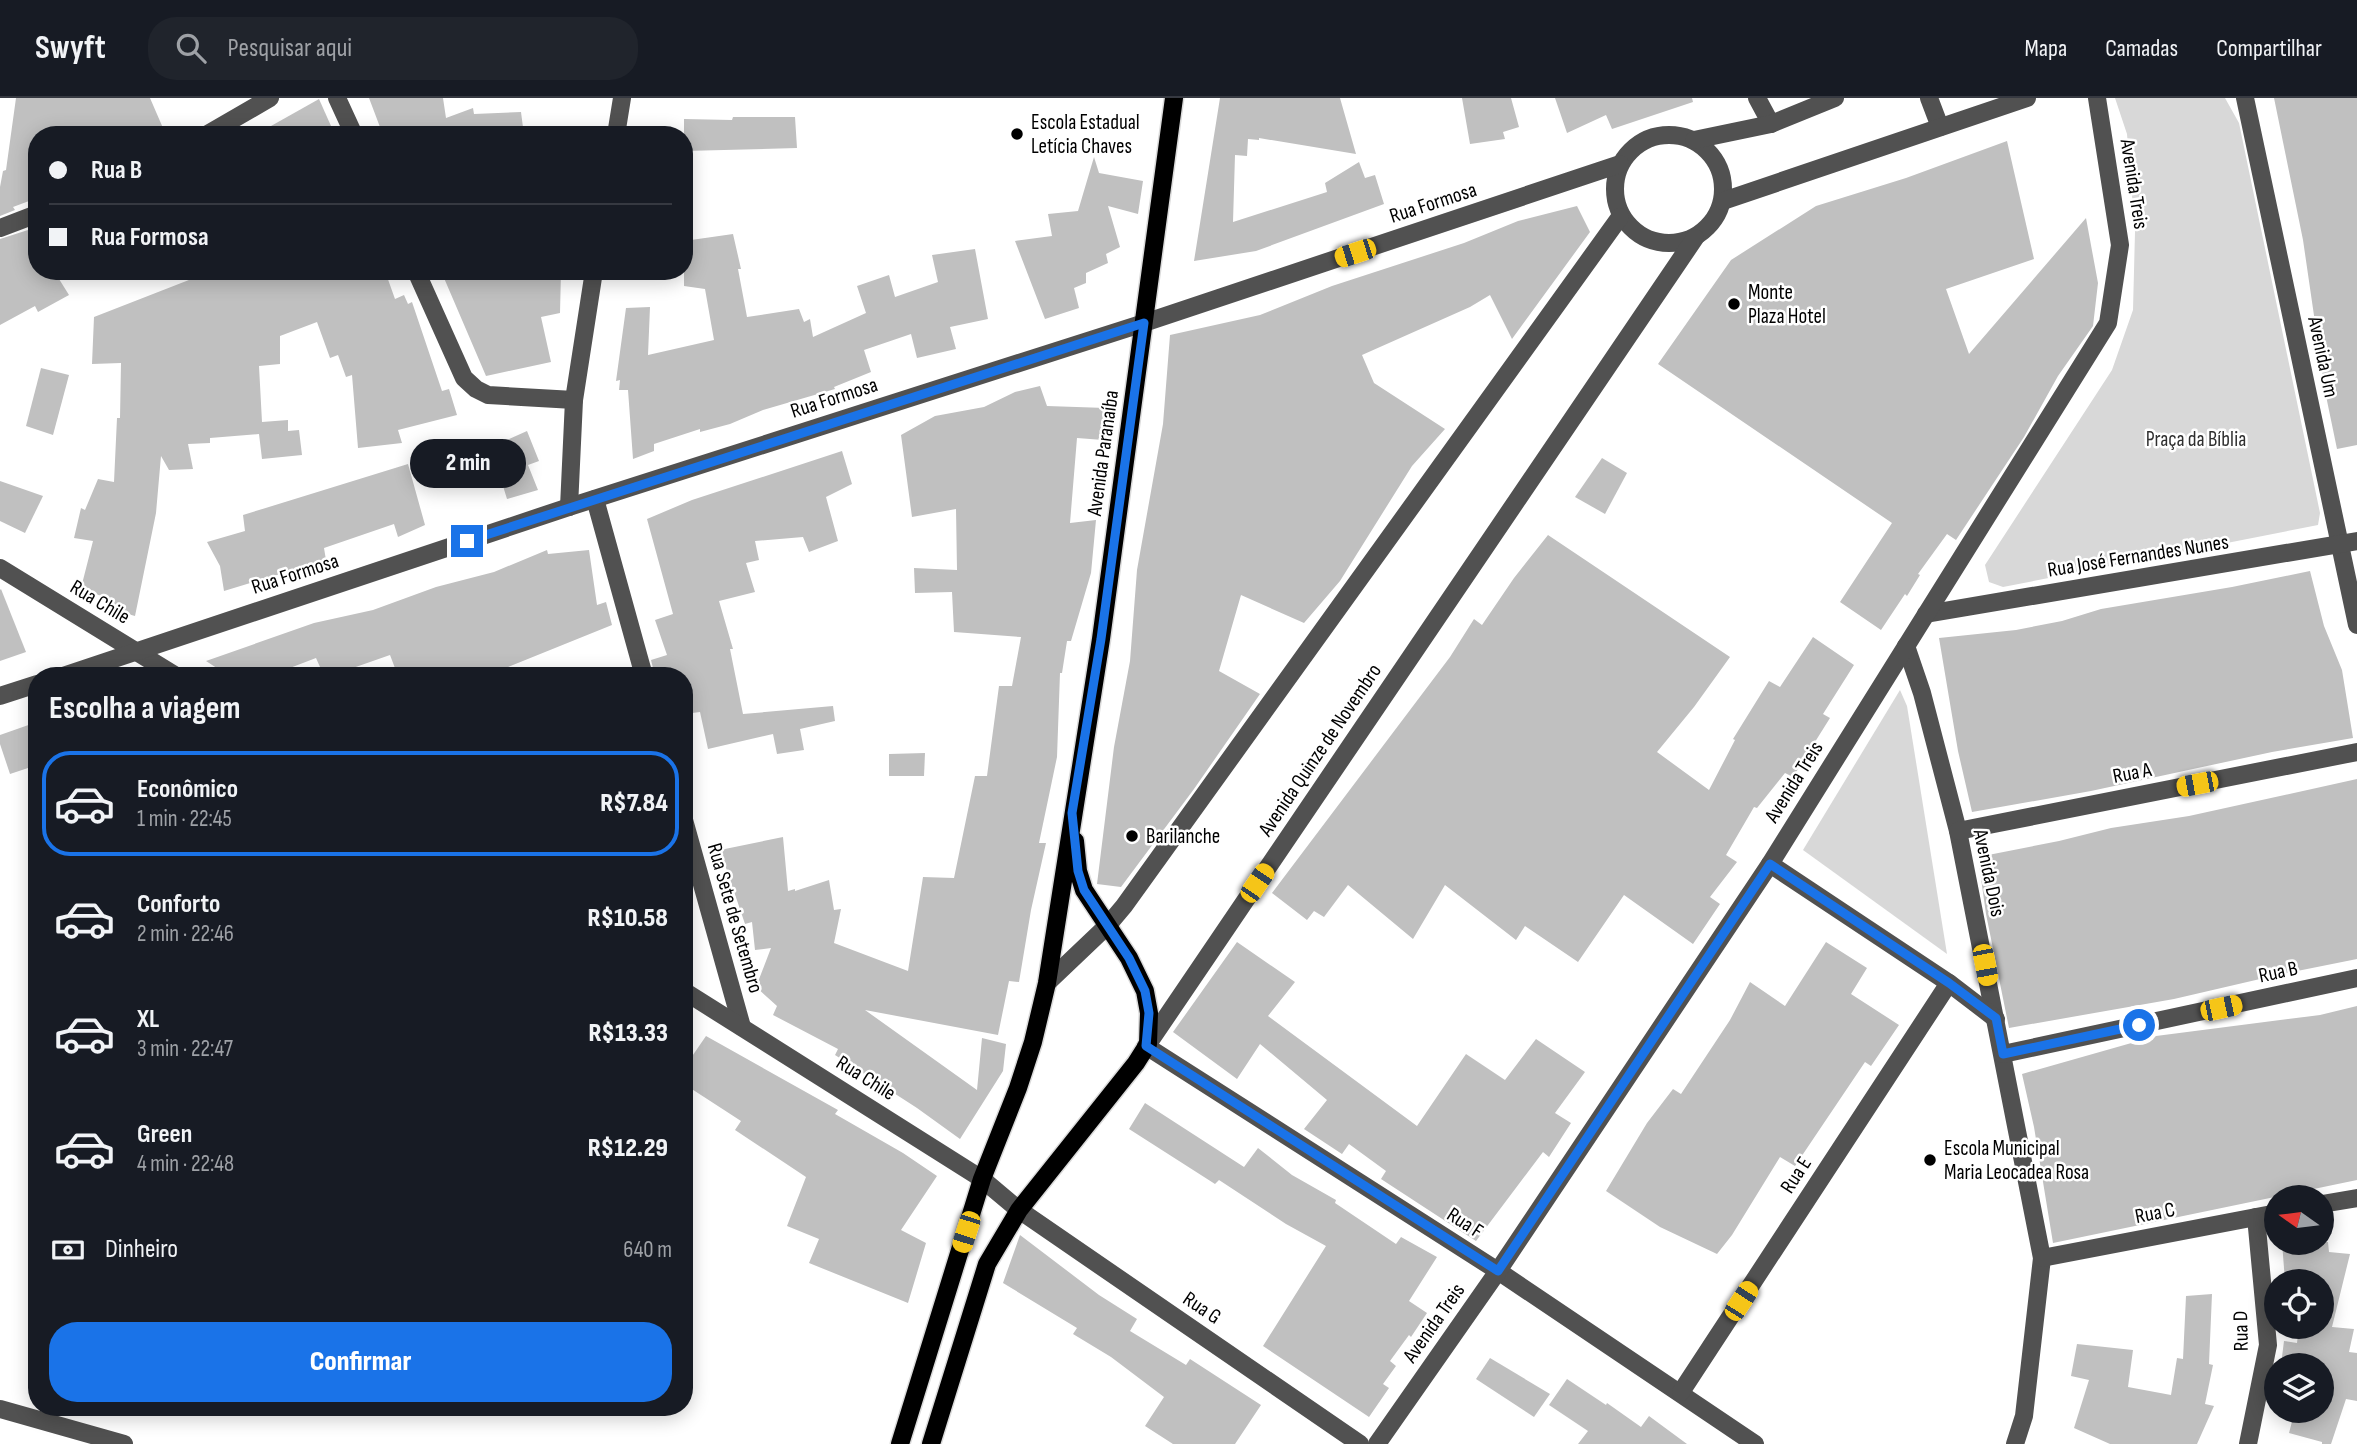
<!DOCTYPE html>
<html lang="pt">
<meta charset="utf-8">
<style>
body{margin:0;font-family:"Sofia Sans Condensed",sans-serif;background:#20242c;color:#f1f3f6;height:100vh;display:flex;flex-direction:column;font-size:26px;white-space:nowrap}
*{box-sizing:border-box;margin:0}
p{font-size:23px;color:#9ea1a6}
.icon{flex:none;width:38px;height:38px;fill:none;stroke:currentColor;stroke-width:2;stroke-linecap:round;stroke-linejoin:round}
.map{position:relative;flex:1;overflow:hidden}
.side{position:absolute;left:28px;top:569px;width:665px;height:749px;display:flex;flex-direction:column;background:#171b24;border-radius:28px;box-shadow:0 4px 18px #0003}
.side>*{flex:none}
.hud{position:absolute;left:28px;top:28px;width:665px;height:154px;border-radius:28px;box-shadow:0 4px 18px #0003;display:grid;align-content:center;height:154px;padding:0 21px;background:#171b24}
.needle{width:46px;rotate:284deg}
.buttons{position:absolute;left:2264px;top:1087px;display:grid;gap:14px}
.buttons a{display:grid;place-items:center;width:70px;height:70px;border-radius:50%;background:#171b24;box-shadow:0 4px 18px #0003;font-size:35px}
.end{position:absolute;width:32px;height:32px;margin:-16px;border:9px solid #1a73e8;background:#fff;box-shadow:0 0 0 4px #fff}
.from{border-radius:50%}
.bubble{position:absolute;height:49px;border-radius:24px;background:#171b24;box-shadow:0 4px 18px #0003;font-size:23px;font-weight:800;line-height:49px;text-align:center}
.car{position:absolute;width:21px;height:42px;margin:-21px -10px;border-radius:9px;box-shadow:0 0 5px 2px #0007;background:linear-gradient(#f5c518 24%,#345 0 40%,#f5c518 0 76%,#345 0 86%,#f5c518 0)}
.hud b{display:flex;align-items:center;gap:24px;height:66px;font-size:26px}
.hud b+b{border-top:2px solid #363941}
.hud i{width:18px;height:18px;background:#f1f3f6}
ul{padding:0;list-style:none}
li{display:flex;align-items:center;gap:21px;height:105px;margin:0 14px 10px;padding:0 7px;border:4px solid transparent;border-radius:28px}
li div{flex:1}
li b{display:block;font-size:26px}
li em{font-style:normal;font-weight:800}
li.selected{border-color:#1a73e8}
li>.icon{width:63px;height:63px;stroke-width:1.5}
h2{padding:0 21px;font-size:32px;line-height:84px}
.pay{display:flex;align-items:center;gap:18px;height:77px;padding:0 21px;font-size:26px}
.pay p{margin-inline-start:auto}
.action{display:flex;gap:14px;margin-top:auto;padding:14px 21px}
.action a{flex:1;height:80px;border-radius:28px;background:#1a73e8;color:#fff;font-size:28px;font-weight:800;line-height:80px;text-align:center}
header{display:flex;align-items:center;gap:42px;box-sizing:border-box;height:98px;padding:0 35px;background:#171b24;border-bottom:2px solid #363941}
header strong{font-size:33px}
nav{display:flex;gap:38px;margin-inline-start:auto;font-size:24px}
.search{width:490px;height:63px;background:#20242c;display:flex;align-items:center;gap:18px;box-sizing:border-box;padding:0 24px;border-radius:28px;color:#9ea1a6;font-size:26px}
.map>svg:first-child{display:block}
.green{fill:#d8d8d8}
.building{fill:#c0c0c0}
.lines{fill:none;stroke-linecap:round;stroke-linejoin:round}
.major-casing{stroke:#dbdbdb;stroke-width:21}
.minor{stroke:#515151;stroke-width:18}
.major{stroke:#000;stroke-width:18}
.route{stroke:#1a73e8;stroke-width:9}
.poi-dot{fill:#000;stroke:#fff;stroke-width:2.5}
.labels{text-anchor:middle;dominant-baseline:central;stroke-width:5;stroke-linejoin:round;paint-order:stroke}
.poi-label{font-size:21px;fill:#000;stroke:#fff;text-anchor:start}
.street-label{font-size:21px;fill:#000;stroke:#fff}
.park-label{font-size:21px;fill:#2f2f2f;stroke:#fff}
</style>
<header>
<strong>Swyft</strong>
<div class="search"><svg class="icon" aria-label="search" viewBox="0 0 24 24"><circle cx="10" cy="10" r="6"/><path d="M15 15l6 6"/></svg>Pesquisar aqui</div>
<nav><a>Mapa</a><a>Camadas</a><a>Compartilhar</a></nav>
</header>
<div class="map">
<svg width="2357" height="1346" viewBox="0 0 2357 1346">
<rect width="100%" height="100%" fill="#fff"/>
<g class="green">
<path d="M 2115,0 L 2225,0 L 2239,25 L 2320,415 L 2318,427 L 2003,489 L 1989,484 L 1985,467 L 2112,272 L 2133,212 L 2135,134 L 2127,36 Z"/>
<path d="M 1900,592 L 1907,608 L 1947,856 L 1803,752 Z"/>
</g>
<g class="building">
<path d="M 16,0 L 150,0 L 166,37 L 37,37 L 37,100 L 13,109 L 15,112 L 0,118 L 0,89 L 3,73 L 6,72 Z"/>
<path d="M 369,0 L 443,0 L 446,20 L 473,10 L 474,16 L 521,14 L 524,37 L 383,37 Z"/>
<path d="M 1220,0 L 1340,0 L 1356,56 L 1259,40 L 1259,42 L 1248,41 L 1247,58 L 1235,57 L 1233,124 L 1327,94 L 1325,85 L 1359,64 L 1365,80 L 1375,77 L 1384,106 L 1256,153 L 1194,163 Z"/>
<path d="M 1462,0 L 1511,0 L 1519,29 L 1503,34 L 1505,41 L 1470,46 Z"/>
<path d="M 1555,0 L 1692,0 L 1693,4 L 1612,31 L 1606,17 L 1567,35 Z"/>
<path d="M 2274,0 L 2357,0 L 2357,347 L 2337,351 L 2325,293 L 2303,142 Z"/>
<path d="M 319,1 L 335,37 L 255,37 Z"/>
<path d="M 733,19 L 795,19 L 797,50 L 684,53 L 684,21 L 732,22 Z"/>
<path d="M 2007,43 L 2034,161 L 1946,191 L 1969,256 L 2086,120 L 2098,185 L 2093,228 L 2058,278 L 2024,339 L 1956,442 L 1947,436 L 1918,476 L 1920,477 L 1907,498 L 1905,496 L 1881,532 L 1840,504 L 1892,425 L 1658,266 L 1731,162 L 1816,108 L 1906,80 Z"/>
<path d="M 1094,59 L 1099,75 L 1143,83 L 1138,116 L 1108,108 L 1120,149 L 1106,156 L 1108,165 L 1086,175 L 1086,185 L 1074,190 L 1079,210 L 1045,221 L 1015,143 L 1052,138 L 1048,116 L 1078,113 Z"/>
<path d="M 1577,108 L 1590,134 L 1512,241 L 1490,197 L 1470,209 L 1362,257 L 1374,285 L 1445,331 L 1412,368 L 1340,483 L 1304,525 L 1241,497 L 1219,573 L 1260,596 L 1194,691 L 1121,789 L 1097,786 L 1114,649 L 1130,563 L 1137,472 L 1163,326 L 1170,237 L 1260,217 L 1332,188 L 1464,145 L 1518,123 Z"/>
<path d="M 28,132 L 37,146 L 37,173 L 54,173 L 69,197 L 38,214 L 35,208 L 0,227 L 0,141 Z"/>
<path d="M 733,136 L 741,171 L 738,171 L 747,219 L 799,211 L 804,224 L 810,221 L 813,239 L 866,215 L 857,188 L 889,177 L 895,199 L 938,184 L 932,157 L 975,151 L 988,221 L 950,229 L 956,251 L 917,260 L 911,236 L 864,252 L 871,274 L 834,289 L 835,291 L 763,312 L 730,326 L 700,334 L 700,331 L 654,346 L 654,353 L 633,361 L 628,292 L 619,292 L 620,282 L 616,283 L 626,210 L 650,209 L 648,257 L 714,242 L 705,191 L 684,188 L 684,143 Z"/>
<path d="M 212,173 L 385,173 L 395,201 L 404,197 L 408,206 L 412,204 L 442,293 L 449,291 L 457,317 L 398,332 L 402,345 L 358,350 L 352,277 L 346,279 L 338,257 L 330,260 L 317,224 L 280,238 L 280,266 L 259,268 L 262,324 L 288,322 L 288,333 L 299,332 L 302,357 L 262,361 L 259,336 L 210,340 L 210,345 L 188,346 L 193,371 L 169,372 L 161,358 L 156,415 L 135,518 L 110,511 L 111,502 L 81,490 L 93,443 L 74,440 L 81,410 L 85,412 L 98,381 L 114,384 L 117,320 L 120,320 L 121,265 L 92,266 L 94,219 Z"/>
<path d="M 441,173 L 561,173 L 560,215 L 541,219 L 551,264 L 486,278 Z"/>
<path d="M 41,270 L 69,277 L 53,337 L 26,328 Z"/>
<path d="M 1040,288 L 1047,308 L 1106,310 L 1103,342 L 1077,340 L 1070,425 L 1096,422 L 1091,475 L 1071,543 L 1067,543 L 1062,575 L 1060,575 L 1057,659 L 1039,745 L 1046,745 L 1031,812 L 1019,884 L 1009,883 L 998,937 L 865,912 L 977,992 L 982,940 L 1006,946 L 1003,973 L 960,1041 L 917,1010 L 835,957 L 838,951 L 773,917 L 777,908 L 756,889 L 771,850 L 755,852 L 752,824 L 745,826 L 720,752 L 783,739 L 788,793 L 795,791 L 795,793 L 829,782 L 834,812 L 841,811 L 834,845 L 908,873 L 923,779 L 954,780 L 975,678 L 987,678 L 999,588 L 1012,588 L 1021,539 L 954,534 L 952,494 L 915,495 L 914,470 L 957,472 L 956,411 L 912,419 L 901,337 L 935,318 L 984,309 L 1015,294 Z"/>
<path d="M 527,333 L 539,363 L 528,367 L 538,392 L 507,401 L 491,349 Z"/>
<path d="M 842,353 L 852,386 L 826,399 L 838,443 L 809,454 L 803,439 L 755,443 L 759,462 L 746,465 L 755,494 L 719,503 L 733,551 L 730,551 L 743,616 L 833,608 L 835,623 L 800,631 L 804,652 L 777,656 L 773,636 L 708,651 L 700,614 L 684,616 L 684,578 L 655,578 L 651,562 L 667,557 L 655,522 L 673,516 L 647,421 L 692,402 Z"/>
<path d="M 1602,360 L 1627,375 L 1605,416 L 1575,399 Z"/>
<path d="M 408,366 L 425,427 L 398,439 L 394,426 L 324,450 L 326,462 L 224,493 L 220,468 L 207,444 L 245,433 L 243,417 Z"/>
<path d="M 0,383 L 43,398 L 25,435 L 0,423 Z"/>
<path d="M 1548,437 L 1730,559 L 1694,609 L 1657,654 L 1709,692 L 1735,642 L 1733,641 L 1769,583 L 1780,589 L 1813,539 L 1854,567 L 1823,616 L 1830,620 L 1793,679 L 1785,675 L 1757,710 L 1754,709 L 1726,757 L 1737,764 L 1710,799 L 1720,806 L 1693,846 L 1624,797 L 1578,864 L 1525,828 L 1516,842 L 1445,787 L 1413,841 L 1348,787 L 1324,819 L 1314,813 L 1307,822 L 1272,795 L 1450,559 L 1474,521 L 1482,527 L 1514,480 Z"/>
<path d="M 547,452 L 548,456 L 589,452 L 597,507 L 606,504 L 612,527 L 486,578 L 398,578 L 390,557 L 330,578 L 324,578 L 316,560 L 269,578 L 229,578 L 206,563 L 314,525 L 373,512 L 436,489 L 494,474 Z"/>
<path d="M 2310,473 L 2324,528 L 2342,572 L 2353,640 L 2272,654 L 2091,693 L 1972,714 L 1958,653 L 1939,540 L 2016,532 L 2062,523 L 2101,511 L 2232,489 Z"/>
<path d="M 1,491 L 26,554 L 0,563 L 0,492 Z"/>
<path d="M 37,624 L 37,667 L 10,676 L 0,646 L 0,637 Z"/>
<path d="M 925,655 L 924,678 L 889,678 L 889,656 Z"/>
<path d="M 2357,681 L 2357,861 L 2273,878 L 2174,901 L 2009,930 L 1986,816 L 1978,759 L 2059,743 L 2111,730 L 2189,718 Z"/>
<path d="M 1237,844 L 1295,884 L 1268,918 L 1417,1028 L 1466,956 L 1505,982 L 1536,941 L 1585,974 L 1555,1015 L 1571,1025 L 1549,1059 L 1543,1054 L 1476,1143 L 1381,1081 L 1386,1073 L 1349,1046 L 1342,1056 L 1304,1031 L 1327,1002 L 1260,946 L 1237,981 L 1173,934 Z"/>
<path d="M 1826,844 L 1867,870 L 1851,896 L 1899,927 L 1871,968 L 1865,964 L 1795,1068 L 1780,1059 L 1732,1137 L 1717,1156 L 1660,1129 L 1606,1093 L 1647,1025 L 1673,991 L 1681,996 L 1730,922 L 1750,884 L 1785,908 Z"/>
<path d="M 2357,908 L 2357,1082 L 2053,1145 L 2034,1029 L 2022,976 L 2156,938 L 2320,917 Z"/>
<path d="M 706,938 L 838,1012 L 835,1016 L 903,1055 L 937,1078 L 901,1132 L 926,1145 L 908,1205 L 809,1165 L 819,1141 L 787,1128 L 806,1079 L 735,1032 L 741,1023 L 684,986 L 684,970 Z"/>
<path d="M 1145,1005 L 1244,1069 L 1258,1050 L 1292,1077 L 1336,1102 L 1335,1105 L 1396,1146 L 1401,1139 L 1437,1159 L 1409,1203 L 1427,1215 L 1411,1239 L 1409,1237 L 1390,1263 L 1396,1268 L 1383,1286 L 1389,1290 L 1369,1319 L 1263,1248 L 1326,1148 L 1286,1126 L 1219,1082 L 1215,1086 L 1129,1031 Z"/>
<path d="M 1020,1137 L 1099,1197 L 1137,1221 L 1130,1233 L 1186,1267 L 1190,1261 L 1261,1307 L 1235,1346 L 1173,1346 L 1145,1328 L 1164,1299 L 1111,1259 L 1073,1236 L 1077,1230 L 1003,1185 Z"/>
<path d="M 2282,1144 L 2328,1144 L 2329,1154 L 2350,1156 L 2332,1229 L 2354,1231 L 2349,1254 L 2357,1255 L 2357,1303 L 2346,1301 L 2331,1346 L 2322,1346 L 2322,1344 L 2289,1335 L 2295,1312 L 2322,1312 L 2322,1267 L 2281,1267 L 2284,1243 L 2297,1245 L 2299,1228 L 2322,1228 L 2322,1183 L 2285,1183 Z"/>
<path d="M 2212,1196 L 2209,1266 L 2213,1267 L 2205,1306 L 2214,1308 L 2197,1346 L 2110,1346 L 2074,1330 L 2089,1282 L 2071,1278 L 2077,1246 L 2133,1252 L 2128,1289 L 2171,1297 L 2177,1260 L 2183,1261 L 2186,1198 Z"/>
<path d="M 1490,1260 L 1550,1296 L 1534,1319 L 1476,1281 Z"/>
<path d="M 1567,1281 L 1606,1307 L 1607,1305 L 1641,1329 L 1649,1318 L 1687,1346 L 1578,1346 L 1588,1333 L 1549,1307 Z"/>
</g>
<g class="lines">
<defs>
<g id="major">
<path d="M 900,1346 L 982,1081 L 1018,990 L 1033,944 L 1047,885 L 1101,541 L 1174,0"/>
<path d="M 931,1346 L 987,1166 L 1019,1112 L 1136,965 L 1148,946 L 1149,915 L 1145,893 L 1129,860 L 1084,792 L 1078,773 L 1075,743"/>
</g>
</defs>
<use href="#major" class="major-casing"/>
<g class="minor">
<path d="M 337,0 L 354,37"/>
<path d="M 1757,0 L 1771,26"/>
<path d="M 1929,0 L 1940,29"/>
<path d="M 2245,0 L 2357,527"/>
<circle cx="1669" cy="91" r="54"/>
<path d="M 206,37 L 270,0"/>
<path d="M 616,37 L 622,0"/>
<path d="M 1694,42 L 1771,26 L 1835,0"/>
<path d="M 1723,103 L 2027,0"/>
<path d="M 0,130 L 37,116"/>
<path d="M 416,173 L 464,280 L 476,291 L 488,297 L 574,302"/>
<path d="M 595,401 L 644,578"/>
<path d="M 569,409 L 574,302 L 594,173"/>
<path d="M 0,470 L 176,578"/>
<path d="M 1926,516 L 2357,443"/>
<path d="M 1906,548 L 1922,595 L 1958,733 L 2042,1160 L 2024,1318 L 2015,1346"/>
<path d="M 63,578 L 569,409 L 1144,225 L 1620,66"/>
<path d="M 0,598 L 37,586"/>
<path d="M 684,722 L 742,929"/>
<path d="M 1958,733 L 2357,654"/>
<path d="M 1770,766 L 1949,885 L 1996,921"/>
<path d="M 1047,885 L 1108,827 L 1124,808 L 1620,119"/>
<path d="M 684,893 L 982,1081 L 1019,1112 L 1360,1346"/>
<path d="M 1148,946 L 1695,140"/>
<path d="M 1146,948 L 1498,1173 L 1755,1346"/>
<path d="M 2003,956 L 2357,880"/>
<path d="M 2322,1106 L 2357,1100"/>
<path d="M 2042,1160 L 2277,1115"/>
<path d="M 1681,1294 L 1949,885"/>
<path d="M 0,1311 L 124,1346"/>
<path d="M 1377,1346 L 1498,1173 L 1770,766 L 2108,225 L 2120,147 L 2097,0"/>
<path d="M 2248,1346 L 2268,1247 L 2256,1119"/>
</g>
<use href="#major" class="major"/>
</g>
<g class="lines">
<path class="route" d="M 467,443 L 1144,225 L 1101,541 L 1072,715 L 1078,773 L 1084,792 L 1129,860 L 1145,893 L 1149,915 L 1146,948 L 1498,1173 L 1770,766 L 1949,885 L 1996,920 L 2003,956 L 2139,927"/>
</g>
<g class="poi-dot">
<circle cx="1017" cy="36" r="7"/>
<circle cx="1734" cy="206" r="7"/>
<circle cx="1132" cy="738" r="7"/>
<circle cx="1930" cy="1062" r="7"/>
</g>
<g class="labels">
<g class="poi-label">
<text x="1031" y="24">Escola Estadual<tspan x="1031" dy="24">Letícia Chaves</tspan></text>
<text x="1748" y="194">Monte<tspan x="1748" dy="24">Plaza Hotel</tspan></text>
<text x="1146" y="738">Barilanche</text>
<text x="1944" y="1050">Escola Municipal<tspan x="1944" dy="24">Maria Leocadea Rosa</tspan></text>
</g>
<g class="street-label">
<text transform="translate(2134 86) rotate(81)">Avenida Treis</text>
<text transform="translate(1433 105) rotate(-18)">Rua Formosa</text>
<text transform="translate(2323 259) rotate(78)">Avenida Um</text>
<text transform="translate(834 300) rotate(-18)">Rua Formosa</text>
<text transform="translate(1103 355) rotate(-82)">Avenida Paranaíba</text>
<text transform="translate(2138 458) rotate(-9)">Rua José Fernandes Nunes</text>
<text transform="translate(295 476) rotate(-18)">Rua Formosa</text>
<text transform="translate(100 504) rotate(31)">Rua Chile</text>
<text transform="translate(1320 652) rotate(-56)">Avenida Quinze de Novembro</text>
<text transform="translate(2132 675) rotate(-11)">Rua A</text>
<text transform="translate(1794 684) rotate(-58)">Avenida Treis</text>
<text transform="translate(1989 775) rotate(78)">Avenida Dois</text>
<text transform="translate(735 820) rotate(74)">Rua Sete de Setembro</text>
<text transform="translate(2278 874) rotate(-12)">Rua B</text>
<text transform="translate(866 980) rotate(32)">Rua Chile</text>
<text transform="translate(1796 1077) rotate(-57)">Rua E</text>
<text transform="translate(2155 1115) rotate(-11)">Rua C</text>
<text transform="translate(1465 1125) rotate(33)">Rua F</text>
<text transform="translate(1202 1210) rotate(34)">Rua G</text>
<text transform="translate(1434 1225) rotate(-55)">Avenida Treis</text>
<text transform="translate(2241 1233) rotate(-91)">Rua D</text>
</g>
<g class="park-label">
<text x="2196" y="341">Praça da Bíblia</text>
</g>
</g>
</svg>
<div class="buttons">
<a><svg class="needle" viewBox="-14 -14 28 28"><path d="M0-13l5 13h-10z" fill="#e53935"/><path d="M0 13l5-13h-10z" fill="#9ea1a6"/></svg></a>
<a><svg class="icon" aria-label="locate" viewBox="0 0 24 24"><circle cx="12" cy="12" r="6"/><path d="M12 2v4M12 18v4M2 12h4M18 12h4"/></svg></a>
<a><svg class="icon" aria-label="layers" viewBox="0 0 24 24"><path d="M12 4l9 5-9 5-9-5zM3 14l9 5 9-5"/></svg></a>
</div>
<i class="end from" style="left:2139px;top:927px"></i>
<i class="end" style="left:467px;top:443px"></i>
<div class="bubble" style="left:410px;top:341px;width:116px">2 min</div>
<i class="car" style="left:1355px;top:155px;rotate:252deg"></i>
<i class="car" style="left:2197px;top:686px;rotate:259deg"></i>
<i class="car" style="left:1257px;top:785px;rotate:34deg"></i>
<i class="car" style="left:1985px;top:867px;rotate:169deg"></i>
<i class="car" style="left:2221px;top:910px;rotate:78deg"></i>
<i class="car" style="left:966px;top:1134px;rotate:198deg"></i>
<i class="car" style="left:1741px;top:1203px;rotate:33deg"></i>
<div class="hud">
<b><i class="from"></i>Rua B</b>
<b><i></i>Rua Formosa</b>
</div>
<section class="side">
<h2>Escolha a viagem</h2>
<ul>
<li class="selected"><svg class="icon" aria-label="car" viewBox="0 0 24 24"><path d="M5 17H2v-5l4-1 3-4h7l3 4 3 1v5h-3M9 17h6M6 11h13"/><circle cx="7" cy="17" r="2"/><circle cx="17" cy="17" r="2"/></svg><div><b>Econômico</b><p>1 min · 22:45</p></div><em>R$7.84</em></li>
<li><svg class="icon" aria-label="car" viewBox="0 0 24 24"><path d="M5 17H2v-5l4-1 3-4h7l3 4 3 1v5h-3M9 17h6M6 11h13"/><circle cx="7" cy="17" r="2"/><circle cx="17" cy="17" r="2"/></svg><div><b>Conforto</b><p>2 min · 22:46</p></div><em>R$10.58</em></li>
<li><svg class="icon" aria-label="car" viewBox="0 0 24 24"><path d="M5 17H2v-5l4-1 3-4h7l3 4 3 1v5h-3M9 17h6M6 11h13"/><circle cx="7" cy="17" r="2"/><circle cx="17" cy="17" r="2"/></svg><div><b>XL</b><p>3 min · 22:47</p></div><em>R$13.33</em></li>
<li><svg class="icon" aria-label="car" viewBox="0 0 24 24"><path d="M5 17H2v-5l4-1 3-4h7l3 4 3 1v5h-3M9 17h6M6 11h13"/><circle cx="7" cy="17" r="2"/><circle cx="17" cy="17" r="2"/></svg><div><b>Green</b><p>4 min · 22:48</p></div><em>R$12.29</em></li>
</ul>
<div class="pay"><svg class="icon" aria-label="cash" viewBox="0 0 24 24"><path d="M3 7h18v10H3z"/><circle cx="12" cy="12" r="2"/></svg>Dinheiro<p>640 m</p></div>
<div class="action"><a>Confirmar</a></div>
</section>
</div>
